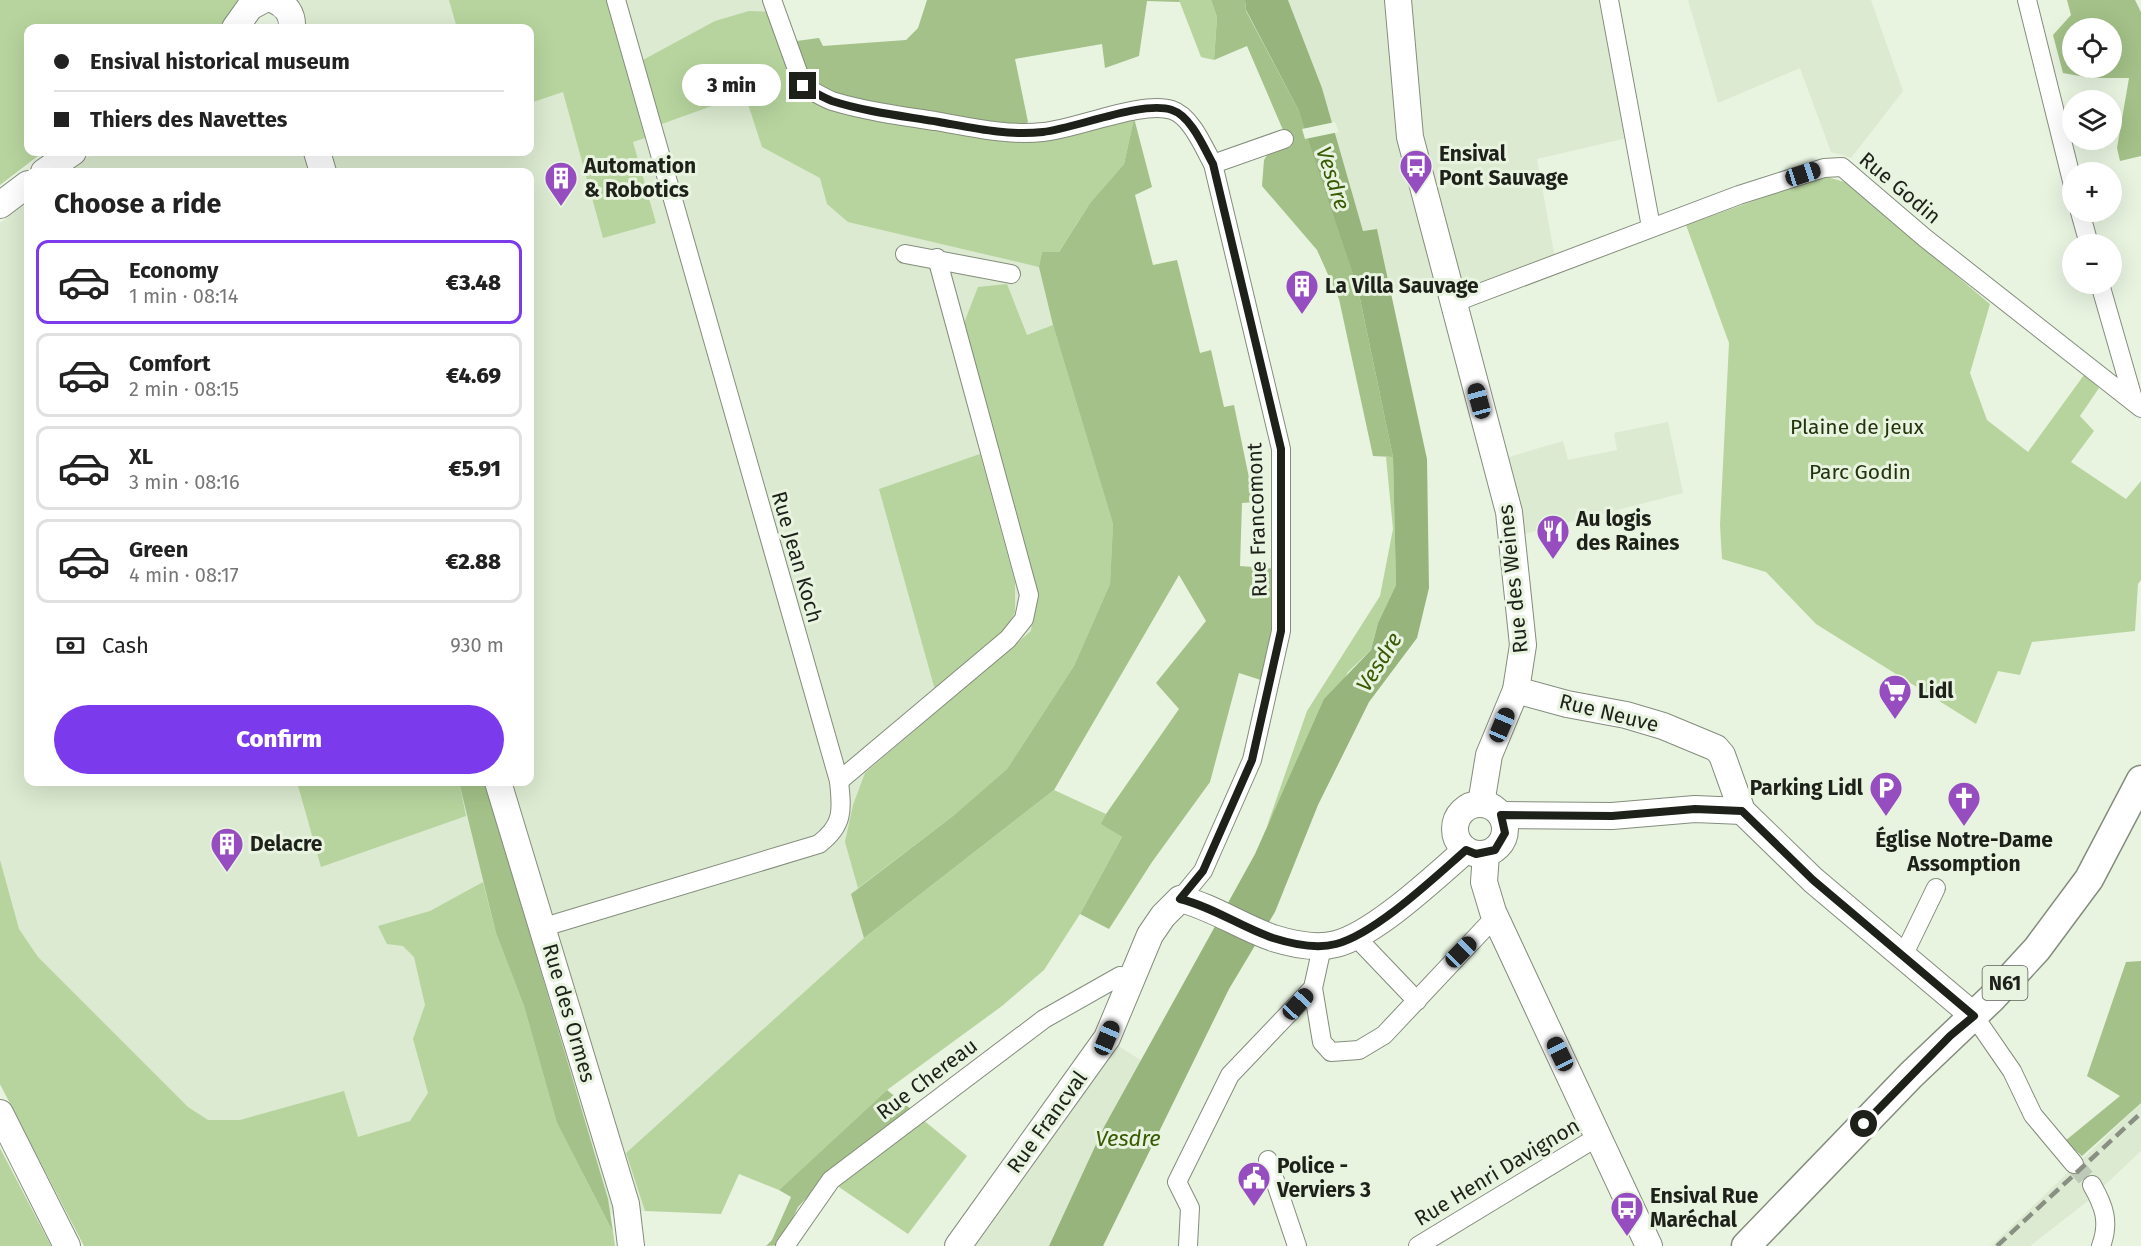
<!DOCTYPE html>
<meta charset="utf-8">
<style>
body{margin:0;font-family:"Fira Sans",sans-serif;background:#f6f6f6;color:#222;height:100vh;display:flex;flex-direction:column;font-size:22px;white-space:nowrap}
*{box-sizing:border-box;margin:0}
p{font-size:20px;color:#767676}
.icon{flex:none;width:33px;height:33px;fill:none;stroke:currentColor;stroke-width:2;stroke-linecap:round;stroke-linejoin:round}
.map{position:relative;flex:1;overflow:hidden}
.drawer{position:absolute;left:24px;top:168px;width:510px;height:618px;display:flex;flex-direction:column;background:#fff;border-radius:12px;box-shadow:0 6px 24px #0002}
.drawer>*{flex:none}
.hud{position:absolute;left:24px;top:24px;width:510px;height:132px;border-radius:12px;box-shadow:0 6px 24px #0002;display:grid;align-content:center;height:132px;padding:0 30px;background:#fff}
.fabs{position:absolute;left:2062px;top:18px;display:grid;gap:12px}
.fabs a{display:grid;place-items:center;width:60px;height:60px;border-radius:50%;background:#fff;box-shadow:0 6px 24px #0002;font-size:30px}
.end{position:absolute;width:27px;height:27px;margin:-14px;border:8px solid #1d211a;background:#fff;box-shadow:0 0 0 3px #fff}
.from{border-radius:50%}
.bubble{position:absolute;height:42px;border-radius:21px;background:#fff;box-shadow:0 6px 24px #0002;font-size:20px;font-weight:800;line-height:42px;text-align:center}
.car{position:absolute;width:18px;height:36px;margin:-18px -9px;border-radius:8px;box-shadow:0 0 4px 2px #0007;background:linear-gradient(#222 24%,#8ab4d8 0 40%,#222 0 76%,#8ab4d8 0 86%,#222 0)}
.hud b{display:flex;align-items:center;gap:21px;height:57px;font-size:22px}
.hud b+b{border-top:2px solid #e0e0e0}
.hud i{width:15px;height:15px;background:#222}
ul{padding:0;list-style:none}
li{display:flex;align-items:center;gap:18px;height:84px;margin:0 12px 9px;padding:0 18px;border:3px solid #e0e0e0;border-radius:12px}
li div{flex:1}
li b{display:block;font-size:22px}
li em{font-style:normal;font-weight:800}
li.current{border-color:#7c3aed}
li>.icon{width:54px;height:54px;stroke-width:1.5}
h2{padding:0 30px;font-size:27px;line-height:72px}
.pay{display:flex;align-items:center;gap:15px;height:66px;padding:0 30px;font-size:22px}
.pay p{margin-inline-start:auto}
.primary-button{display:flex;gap:12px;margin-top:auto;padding:12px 30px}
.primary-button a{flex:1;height:69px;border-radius:36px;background:#7c3aed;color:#fff;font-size:24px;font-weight:800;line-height:69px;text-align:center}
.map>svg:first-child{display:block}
.built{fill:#dbead0}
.green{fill:#b7d49e}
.forest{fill:#a3c188;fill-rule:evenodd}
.water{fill:#97b47c}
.pier{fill:#e8f3e0}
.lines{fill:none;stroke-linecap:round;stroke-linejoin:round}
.street-tunnel{stroke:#bfc9b8;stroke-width:18;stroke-dasharray:18 9;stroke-linecap:butt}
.street-casing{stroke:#848d7c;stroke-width:20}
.secondary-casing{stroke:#848d7c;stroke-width:28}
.primary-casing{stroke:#848d7c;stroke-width:31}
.street{stroke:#fff;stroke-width:18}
.secondary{stroke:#fff;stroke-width:26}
.primary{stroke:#fff;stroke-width:28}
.rail{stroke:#899083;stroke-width:4.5;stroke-dasharray:12 6;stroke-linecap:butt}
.route{stroke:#1d211a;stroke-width:8}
.labels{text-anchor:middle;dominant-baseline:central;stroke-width:6;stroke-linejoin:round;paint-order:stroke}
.shield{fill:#e8f3e0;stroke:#5a6055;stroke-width:1.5}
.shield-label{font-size:20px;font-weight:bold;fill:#1d211a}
.poi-label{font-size:21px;font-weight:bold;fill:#1d211a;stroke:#e8f3e0;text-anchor:start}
.street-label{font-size:21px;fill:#1d211a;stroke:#e8f3e0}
.park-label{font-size:21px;fill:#21340b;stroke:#e8f3e0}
.water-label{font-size:22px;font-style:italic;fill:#375a03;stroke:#e8f3e0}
</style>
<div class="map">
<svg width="2141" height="1246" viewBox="0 0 2141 1246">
<rect width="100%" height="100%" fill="#e8f3e0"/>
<g class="built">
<path d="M 297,0 L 766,0 L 795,83 L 1074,228 L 1179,575 L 1054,790 L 864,938 L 626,1153 L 645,1211 L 610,1214 L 615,1246 L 84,1246 L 0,1085 L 0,223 L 28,202 L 28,782 L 530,782 L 530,172 L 67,172 L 95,152 L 530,152 L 530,28 L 301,28 Z"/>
<path d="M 1288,0 L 1394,0 L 1436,280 L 1391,291 L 1377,229 L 1363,231 L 1322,88 Z"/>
<path d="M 1405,0 L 1601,0 L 1627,138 L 1537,159 L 1555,258 L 1457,294 L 1419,143 Z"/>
<path d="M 1688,0 L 1871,0 L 1903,91 L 1851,158 L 1831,152 L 1800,68 L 1718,103 Z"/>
<path d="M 1668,422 L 1683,493 L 1524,534 L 1509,457 L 1563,441 L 1568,460 L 1617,450 L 1614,433 Z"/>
<path d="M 1109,1040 L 1142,1061 L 1104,1127 L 1049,1246 L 963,1246 Z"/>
<path d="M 2141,1103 L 2141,1151 L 2089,1200 L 2030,1246 L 1991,1246 Z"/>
</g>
<g class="green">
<path d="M 0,0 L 238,0 L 228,17 L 217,28 L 28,28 L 28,152 L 43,152 L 0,185 Z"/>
<path d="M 449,0 L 607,0 L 645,138 L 633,142 L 656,223 L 603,238 L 563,92 L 530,103 L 530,28 L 457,28 Z"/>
<path d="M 1179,0 L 1211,0 L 1217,17 L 1214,60 L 1201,57 Z"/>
<path d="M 749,11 L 774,12 L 795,83 L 1015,139 L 1035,142 L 1134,118 L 1124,164 L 1090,203 L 1058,253 L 1042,252 L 1039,267 L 848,222 L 827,204 L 820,178 L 762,147 L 747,101 L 723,102 L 659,125 L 641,61 L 715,21 Z"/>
<path d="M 1823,176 L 1845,182 L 1990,304 L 1970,373 L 1987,420 L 2028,452 L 2084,375 L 2099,388 L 2080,416 L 2094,431 L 2071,462 L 2126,499 L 2141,481 L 2141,580 L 2138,584 L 2135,631 L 2032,642 L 2020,675 L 1998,671 L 1976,724 L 1816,624 L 1766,572 L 1722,559 L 1720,525 L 1729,343 L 1686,225 Z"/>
<path d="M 1007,284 L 1027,335 L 1053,325 L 1113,524 L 1110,584 L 1074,666 L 1007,769 L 953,816 L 858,888 L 845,842 L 853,805 L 865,773 L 1031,631 L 1036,590 L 964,323 L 978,287 Z"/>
<path d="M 980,454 L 1015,582 L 1015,612 L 1003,634 L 935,690 L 879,489 Z"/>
<path d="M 1386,457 L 1393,457 L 1396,585 L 1378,623 L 1371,650 L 1348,672 L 1267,826 L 1307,711 L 1380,596 L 1393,529 Z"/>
<path d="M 297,782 L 459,782 L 466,816 L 321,867 Z"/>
<path d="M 1054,790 L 1106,814 L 1102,824 L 1122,837 L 1080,914 L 1044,970 L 1002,1006 L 887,1090 L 779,1190 L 739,1174 L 721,1214 L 645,1211 L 626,1153 L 864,938 Z"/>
<path d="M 0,860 L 19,929 L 38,957 L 188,1107 L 208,1120 L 240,1120 L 344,1091 L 358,1137 L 410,1121 L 428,1093 L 413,1039 L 425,1005 L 414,957 L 403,946 L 387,944 L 378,926 L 430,911 L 483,882 L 496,933 L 524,1006 L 557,1123 L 613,1232 L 615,1246 L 84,1246 L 0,1084 Z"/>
<path d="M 922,1119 L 967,1156 L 908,1234 L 836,1185 Z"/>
<path d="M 0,1148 L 51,1246 L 0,1246 Z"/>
</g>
<g class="forest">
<path d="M 927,0 L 1179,0 L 1180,2 L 1147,1 L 1139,56 L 1105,68 L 1102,44 L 1015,59 L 1028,122 L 1011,132 L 873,108 L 806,84 L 789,42 L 819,38 L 823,46 L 906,40 L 918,28 Z"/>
<path d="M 1211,0 L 1245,0 L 1246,11 L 1298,109 L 1328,195 L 1358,289 L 1393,457 L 1373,456 L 1339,299 L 1317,250 L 1262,186 L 1264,160 L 1283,130 L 1247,46 L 1214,60 L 1217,17 Z"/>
<path d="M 2067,0 L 2135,0 L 2141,12 L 2141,156 L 2120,161 L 2117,148 L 2129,78 L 2091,78 L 2063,73 L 2053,35 L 2071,15 ZM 2112,28 L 2112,68 L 2073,68 L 2073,28 Z"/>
<path d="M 1134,118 L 1152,187 L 1135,195 L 1153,265 L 1177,260 L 1200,353 L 1211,350 L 1224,407 L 1234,405 L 1254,502 L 1242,503 L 1240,566 L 1280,569 L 1267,682 L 1239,673 L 1210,782 L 1152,862 L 1109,929 L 1080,914 L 1122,837 L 1101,824 L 1106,814 L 1179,709 L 1156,683 L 1206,621 L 1179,575 L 1054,790 L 864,938 L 851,894 L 953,816 L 1007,769 L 1074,666 L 1110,584 L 1113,524 L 1053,325 L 1039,267 L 1042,252 L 1059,252 L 1090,203 L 1124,164 Z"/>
<path d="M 459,782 L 485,782 L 608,1199 L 613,1232 L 557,1123 L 524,1006 L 496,933 Z"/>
<path d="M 2141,961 L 2141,1103 L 2082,1156 L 2065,1141 L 2120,1096 L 2087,1076 L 2126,962 Z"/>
<path d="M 887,1090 L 912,1110 L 839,1163 L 798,1207 L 780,1245 L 766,1246 L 772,1240 L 791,1197 L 779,1190 Z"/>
</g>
<path class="water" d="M 1245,0 L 1288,0 L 1322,88 L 1363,231 L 1377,229 L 1427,459 L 1429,588 L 1417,638 L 1369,702 L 1318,805 L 1275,912 L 1229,989 L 1103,1246 L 1049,1246 L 1104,1127 L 1255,854 L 1324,699 L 1371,650 L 1378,623 L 1396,585 L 1393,457 L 1358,289 L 1298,109 L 1246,10 Z"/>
<path class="pier" d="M 1335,122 L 1339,132 L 1305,139 L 1302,129 Z"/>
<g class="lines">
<path class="street-tunnel" d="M 2074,1164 L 2092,1185"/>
<defs>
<g id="street">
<path d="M 772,0 L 803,86 C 813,91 822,97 832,101 C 865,111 901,116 935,121 C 970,127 1007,136 1043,132 C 1077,129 1143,100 1172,110 C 1191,116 1204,148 1213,164 L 1281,449 L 1281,631 L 1252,760 L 1203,871 L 1180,899"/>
<path d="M 1609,0 L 1651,227"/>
<path d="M 2027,0 L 2073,185"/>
<path d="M 1213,164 L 1284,139"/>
<path d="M 2080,212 L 2089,244"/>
<path d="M 905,254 L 1011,274"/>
<path d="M 2100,284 L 2134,402"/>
<path d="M 1453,303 L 1739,195 L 1824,168 L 1842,167 L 1925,238 L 2141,408"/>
<path d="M 839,781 L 1008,639 L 1024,619 L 1029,595 L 937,258"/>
<path d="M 544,927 L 819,844 C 844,825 842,810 839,781 L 616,0"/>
<path d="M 1354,935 L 1417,1001"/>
<path d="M 1322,947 L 1313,988 L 1322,1042 L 1331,1052 L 1359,1050 L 1384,1035 L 1495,917"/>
<path d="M 1903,956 L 1936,888"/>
<path d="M 1974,1016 L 2012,1071 L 2033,1115 L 2074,1164"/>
<path d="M 1268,1160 L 1297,1246"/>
<path d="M 2092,1185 C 2104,1206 2110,1222 2101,1246"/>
<path d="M 785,1246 L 831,1180 L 1044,1019 L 1120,976"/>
<path d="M 1188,1246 L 1190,1208 L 1177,1182 L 1230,1075 L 1313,988"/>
<path d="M 1418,1246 L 1599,1136"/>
</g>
<g id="secondary">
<path d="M 274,0 C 286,5 293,14 292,28"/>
<path d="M 1398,0 L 1410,137 L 1509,512 L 1523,645 L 1516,690 L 1489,755 L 1481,804"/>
<path d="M 235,28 L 250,7 L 263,0"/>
<path d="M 317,152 L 323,172"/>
<path d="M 44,172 L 73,152"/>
<path d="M 0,205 L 28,184"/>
<path d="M 1516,690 L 1567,704 L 1626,715 L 1663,726 L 1716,748 L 1722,755 L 1742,811 L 1813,880 L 1974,1016"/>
<path d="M 498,782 L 626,1204 L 631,1246"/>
<circle cx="1480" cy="829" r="25"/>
<path d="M 1501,815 L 1612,816 L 1695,809 L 1742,811"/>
<path d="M 1486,854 L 1484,882 L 1493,912 L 1649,1246"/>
<path d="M 0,1113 L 67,1246"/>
<path d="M 958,1246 L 1107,1038 L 1150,935 L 1163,916 L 1180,899 C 1213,907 1241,927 1273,938 C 1292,944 1317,949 1336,944 C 1375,934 1435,877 1466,850"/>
</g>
<path id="primary" d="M 1746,1246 L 1911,1075 L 1992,998 L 2037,949 L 2089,879 L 2141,780"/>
</defs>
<use href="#street" class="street-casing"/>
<use href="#secondary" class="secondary-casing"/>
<use href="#primary" class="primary-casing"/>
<use href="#street" class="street"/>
<use href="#secondary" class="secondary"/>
<use href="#primary" class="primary"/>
<path class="rail" d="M 1997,1246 L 2141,1113"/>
</g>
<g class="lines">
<path class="route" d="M 803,86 C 812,91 822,97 832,101 C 866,112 904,116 939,122 C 973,128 1008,136 1043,132 C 1077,128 1143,100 1172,110 C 1191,116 1204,148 1213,164 L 1281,449 L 1281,631 L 1252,760 L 1203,871 L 1180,899 C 1213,907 1241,927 1273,938 C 1292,944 1317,949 1336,944 C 1375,934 1435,877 1466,850 L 1476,854 L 1495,850 L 1505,833 L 1501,815 L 1612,816 L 1695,809 L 1742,811 L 1813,880 L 1974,1016 L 1950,1036 L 1864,1124"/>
</g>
<defs>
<symbol id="bus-pin" viewBox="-11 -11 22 30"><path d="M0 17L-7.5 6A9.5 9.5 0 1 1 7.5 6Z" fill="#964dc0" stroke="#e8f3e0"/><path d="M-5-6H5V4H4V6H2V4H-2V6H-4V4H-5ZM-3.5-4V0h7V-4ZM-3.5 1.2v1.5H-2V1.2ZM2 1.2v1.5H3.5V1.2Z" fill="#fff"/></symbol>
<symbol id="building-pin" viewBox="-11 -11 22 30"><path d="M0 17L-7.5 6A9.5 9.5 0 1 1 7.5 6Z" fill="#964dc0" stroke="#e8f3e0"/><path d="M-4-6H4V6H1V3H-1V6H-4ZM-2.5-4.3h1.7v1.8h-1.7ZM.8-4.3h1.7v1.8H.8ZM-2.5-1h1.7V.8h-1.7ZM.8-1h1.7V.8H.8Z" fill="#fff"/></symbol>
<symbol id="restaurant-pin" viewBox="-11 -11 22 30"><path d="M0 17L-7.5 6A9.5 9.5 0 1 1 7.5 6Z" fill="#964dc0" stroke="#e8f3e0"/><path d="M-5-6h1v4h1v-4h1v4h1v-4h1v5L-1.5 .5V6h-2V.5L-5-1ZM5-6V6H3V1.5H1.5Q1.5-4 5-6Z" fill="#fff"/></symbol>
<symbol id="supermarket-pin" viewBox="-11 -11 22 30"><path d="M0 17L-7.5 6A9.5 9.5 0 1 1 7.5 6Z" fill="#964dc0" stroke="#e8f3e0"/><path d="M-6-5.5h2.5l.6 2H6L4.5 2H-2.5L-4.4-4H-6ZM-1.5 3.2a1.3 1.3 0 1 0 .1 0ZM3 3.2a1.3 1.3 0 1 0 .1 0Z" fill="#fff"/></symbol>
<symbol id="parking-pin" viewBox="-11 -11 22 30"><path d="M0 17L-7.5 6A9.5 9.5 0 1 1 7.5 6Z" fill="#964dc0" stroke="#e8f3e0"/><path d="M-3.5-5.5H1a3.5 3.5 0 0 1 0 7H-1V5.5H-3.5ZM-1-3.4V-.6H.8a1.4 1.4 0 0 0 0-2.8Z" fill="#fff"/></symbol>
<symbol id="church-pin" viewBox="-11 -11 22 30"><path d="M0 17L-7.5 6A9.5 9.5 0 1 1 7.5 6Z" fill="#964dc0" stroke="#e8f3e0"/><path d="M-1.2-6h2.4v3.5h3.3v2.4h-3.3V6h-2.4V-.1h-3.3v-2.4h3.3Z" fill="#fff"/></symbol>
<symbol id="civic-pin" viewBox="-11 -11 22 30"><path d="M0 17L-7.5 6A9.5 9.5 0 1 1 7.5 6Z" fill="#964dc0" stroke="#e8f3e0"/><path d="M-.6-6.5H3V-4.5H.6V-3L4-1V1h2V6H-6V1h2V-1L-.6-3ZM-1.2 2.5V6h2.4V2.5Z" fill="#fff"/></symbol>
</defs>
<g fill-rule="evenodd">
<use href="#bus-pin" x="1397" y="147" width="38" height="52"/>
<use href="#building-pin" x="542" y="159" width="38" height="52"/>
<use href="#building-pin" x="1283" y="267" width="38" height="52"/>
<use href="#restaurant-pin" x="1534" y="512" width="38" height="52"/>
<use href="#supermarket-pin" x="1876" y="672" width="38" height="52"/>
<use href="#parking-pin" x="1867" y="769" width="38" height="52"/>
<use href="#church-pin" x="1945" y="779" width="38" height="52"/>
<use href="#building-pin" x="208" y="825" width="38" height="52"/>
<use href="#civic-pin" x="1235" y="1159" width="38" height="52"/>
<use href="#bus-pin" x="1608" y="1189" width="38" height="52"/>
</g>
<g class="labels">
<rect class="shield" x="1982.5" y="966" width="45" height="34" rx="4.5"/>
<g class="shield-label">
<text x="2005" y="983">N61</text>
</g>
<g class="poi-label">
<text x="1439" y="154">Ensival<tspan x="1439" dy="24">Pont Sauvage</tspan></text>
<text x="584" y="166">Automation<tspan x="584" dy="24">&amp; Robotics</tspan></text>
<text x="1325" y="286">La Villa Sauvage</text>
<text x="1576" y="519">Au logis<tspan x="1576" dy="24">des Raines</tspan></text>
<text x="1918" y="691">Lidl</text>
<text x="1863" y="788" text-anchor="end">Parking Lidl</text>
<text x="1964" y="840" text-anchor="middle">Église Notre-Dame<tspan x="1964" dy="24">Assomption</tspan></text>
<text x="250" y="844">Delacre</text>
<text x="1277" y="1166">Police -<tspan x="1277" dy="24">Verviers 3</tspan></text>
<text x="1650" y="1196">Ensival Rue<tspan x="1650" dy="24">Maréchal</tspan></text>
</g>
<g class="street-label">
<text transform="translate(1900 188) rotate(40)">Rue Godin</text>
<text transform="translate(1257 520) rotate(-92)">Rue Francomont</text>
<text transform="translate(797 557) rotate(74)">Rue Jean Koch</text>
<text transform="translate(1513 579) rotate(-96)">Rue des Weines</text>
<text transform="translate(1609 713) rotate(14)">Rue Neuve</text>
<text transform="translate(569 1013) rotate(74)">Rue des Ormes</text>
<text transform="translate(927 1079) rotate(-37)">Rue Chereau</text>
<text transform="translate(1047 1122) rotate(-54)">Rue Francval</text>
<text transform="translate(1497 1172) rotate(-31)">Rue Henri Davignon</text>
</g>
<g class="park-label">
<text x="1857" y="427">Plaine de jeux</text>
<text x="1860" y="472">Parc Godin</text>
</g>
<g class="water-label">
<text transform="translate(1333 178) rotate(72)">Vesdre</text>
<text transform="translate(1379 662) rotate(-58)">Vesdre</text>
<text x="1128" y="1138">Vesdre</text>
</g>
</g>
</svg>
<div class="fabs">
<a><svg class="icon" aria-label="locate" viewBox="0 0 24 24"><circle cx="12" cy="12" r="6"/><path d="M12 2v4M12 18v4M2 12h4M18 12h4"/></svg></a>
<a><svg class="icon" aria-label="layers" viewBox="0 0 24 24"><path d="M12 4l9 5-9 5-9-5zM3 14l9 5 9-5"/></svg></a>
<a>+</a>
<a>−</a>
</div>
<i class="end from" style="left:1864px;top:1124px"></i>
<i class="end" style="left:803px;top:86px"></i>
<div class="bubble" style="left:682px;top:64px;width:99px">3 min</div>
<i class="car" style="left:1803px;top:174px;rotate:72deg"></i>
<i class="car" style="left:1479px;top:401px;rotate:345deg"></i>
<i class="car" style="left:1502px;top:725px;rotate:23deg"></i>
<i class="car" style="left:1461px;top:952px;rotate:45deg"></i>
<i class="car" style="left:1298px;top:1004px;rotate:43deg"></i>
<i class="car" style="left:1107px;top:1038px;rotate:23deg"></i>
<i class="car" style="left:1560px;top:1054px;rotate:334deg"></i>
<div class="hud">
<b><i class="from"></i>Ensival historical museum</b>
<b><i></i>Thiers des Navettes</b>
</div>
<section class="drawer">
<h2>Choose a ride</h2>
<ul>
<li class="current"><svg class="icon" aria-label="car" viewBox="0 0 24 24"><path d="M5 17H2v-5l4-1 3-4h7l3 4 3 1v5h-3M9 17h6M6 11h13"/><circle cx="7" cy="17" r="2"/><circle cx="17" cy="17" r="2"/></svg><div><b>Economy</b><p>1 min · 08:14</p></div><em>€3.48</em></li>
<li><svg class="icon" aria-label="car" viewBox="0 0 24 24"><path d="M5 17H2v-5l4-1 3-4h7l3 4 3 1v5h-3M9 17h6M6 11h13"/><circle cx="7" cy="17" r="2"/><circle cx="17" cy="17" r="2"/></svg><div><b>Comfort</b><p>2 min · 08:15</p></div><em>€4.69</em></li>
<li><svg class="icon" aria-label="car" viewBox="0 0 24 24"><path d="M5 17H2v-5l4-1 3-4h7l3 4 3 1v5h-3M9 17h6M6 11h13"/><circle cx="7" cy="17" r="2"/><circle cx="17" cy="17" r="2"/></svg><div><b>XL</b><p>3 min · 08:16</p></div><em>€5.91</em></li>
<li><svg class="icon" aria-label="car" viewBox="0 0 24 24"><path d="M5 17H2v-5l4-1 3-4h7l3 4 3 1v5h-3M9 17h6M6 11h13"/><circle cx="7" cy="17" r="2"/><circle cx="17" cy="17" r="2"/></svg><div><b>Green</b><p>4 min · 08:17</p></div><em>€2.88</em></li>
</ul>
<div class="pay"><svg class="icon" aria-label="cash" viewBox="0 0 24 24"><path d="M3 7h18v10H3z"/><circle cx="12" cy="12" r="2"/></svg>Cash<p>930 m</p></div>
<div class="primary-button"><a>Confirm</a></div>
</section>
</div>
